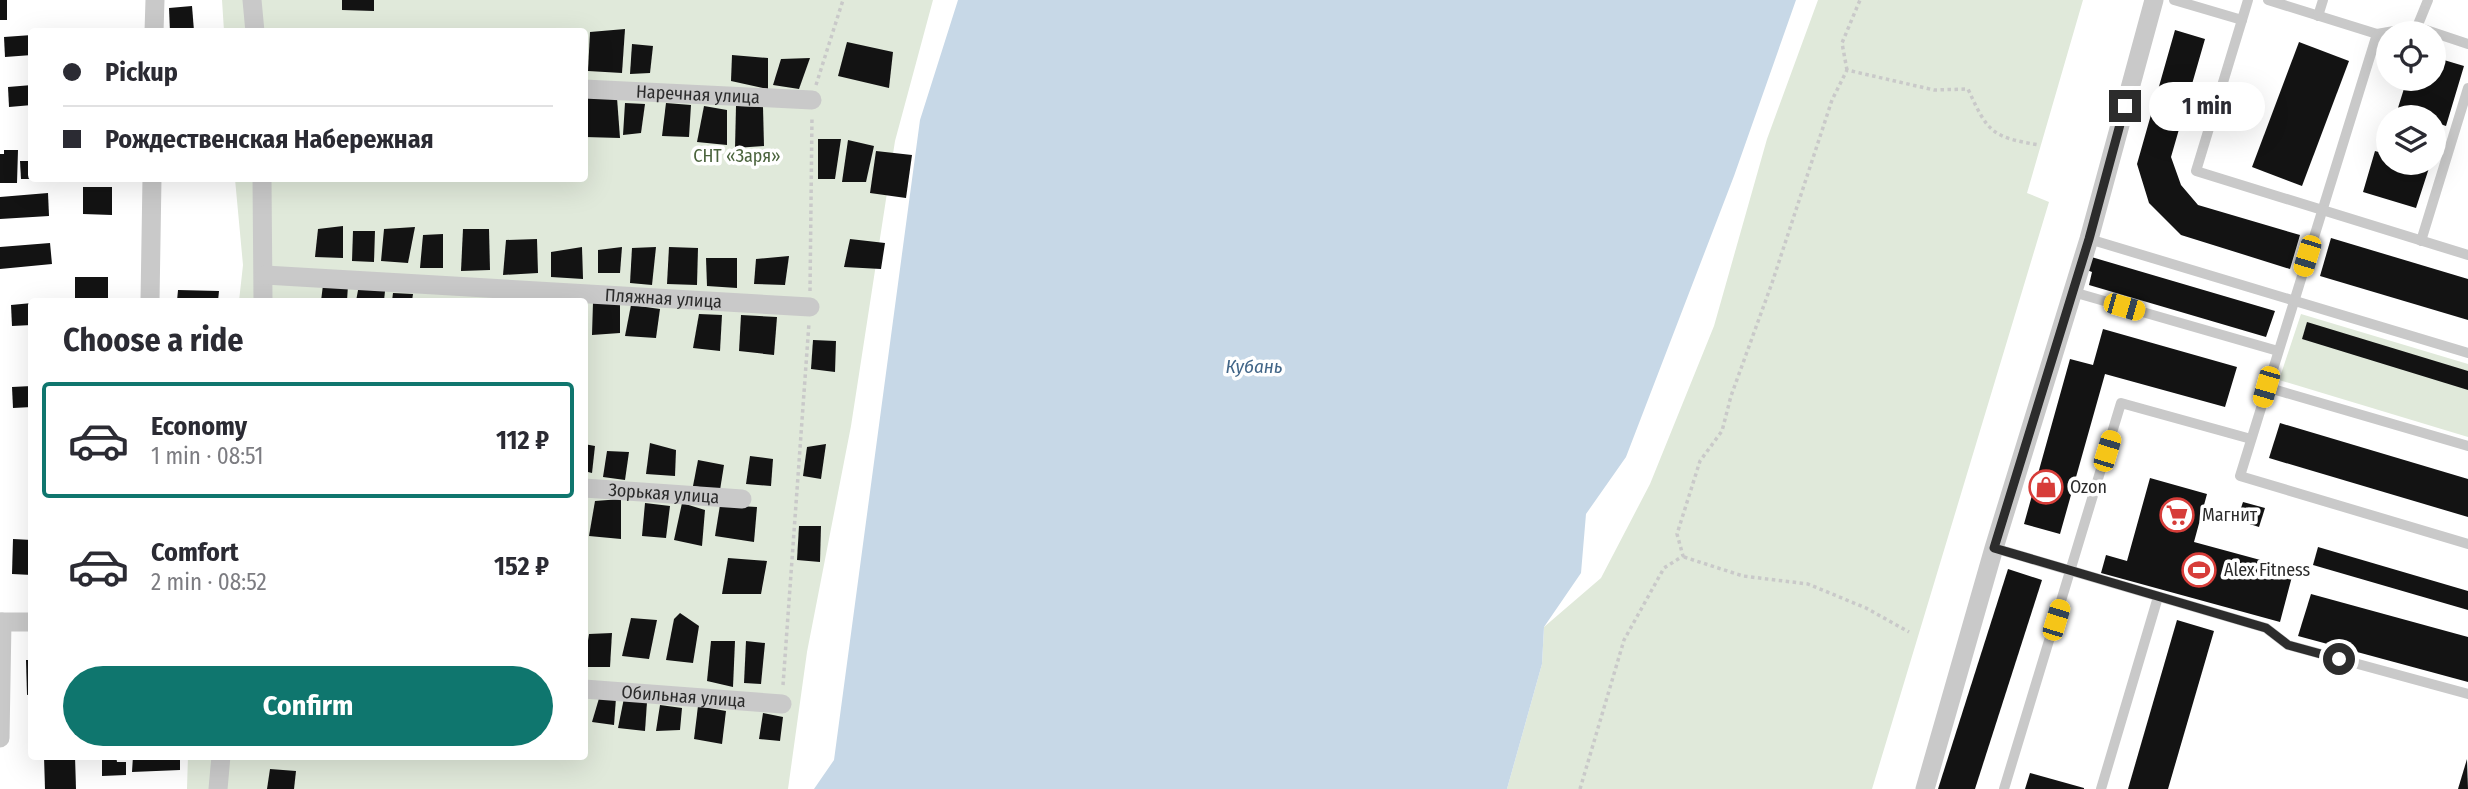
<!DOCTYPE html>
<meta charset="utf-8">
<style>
body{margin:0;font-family:"Fira Sans Condensed",sans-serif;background:#f2f2f3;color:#2b2b33;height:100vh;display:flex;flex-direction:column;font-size:26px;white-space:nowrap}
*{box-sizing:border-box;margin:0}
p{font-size:23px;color:#7c7c81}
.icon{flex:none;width:38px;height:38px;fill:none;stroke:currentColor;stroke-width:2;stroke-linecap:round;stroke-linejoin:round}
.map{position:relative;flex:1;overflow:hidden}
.side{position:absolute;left:28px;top:298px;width:560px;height:462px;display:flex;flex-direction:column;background:#fff;border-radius:7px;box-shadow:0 7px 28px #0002}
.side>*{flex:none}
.hud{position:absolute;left:28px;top:28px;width:560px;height:154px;border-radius:7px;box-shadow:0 7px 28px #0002;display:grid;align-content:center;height:154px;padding:0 35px;background:#fff}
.controls{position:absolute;left:2376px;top:21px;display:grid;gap:14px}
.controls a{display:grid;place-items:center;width:70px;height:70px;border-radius:50%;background:#fff;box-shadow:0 7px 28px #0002;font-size:35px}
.end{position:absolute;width:32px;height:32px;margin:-16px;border:9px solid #2c2c2c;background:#fff;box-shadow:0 0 0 4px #fff}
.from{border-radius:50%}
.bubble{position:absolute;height:49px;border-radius:24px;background:#fff;box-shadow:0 7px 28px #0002;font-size:23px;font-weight:700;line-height:49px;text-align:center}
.car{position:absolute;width:21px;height:42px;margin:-21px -10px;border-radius:9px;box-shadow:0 0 5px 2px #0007;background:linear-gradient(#f5c518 24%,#345 0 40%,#f5c518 0 76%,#345 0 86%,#f5c518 0)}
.hud b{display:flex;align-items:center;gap:24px;height:66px;font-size:26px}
.hud b+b{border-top:2px solid #e1e1e2}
.hud i{width:18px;height:18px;background:#2b2b33}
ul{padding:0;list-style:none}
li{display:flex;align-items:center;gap:21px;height:116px;margin:0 14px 10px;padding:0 21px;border:4px solid transparent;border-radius:7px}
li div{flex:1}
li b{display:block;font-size:26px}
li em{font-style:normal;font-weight:700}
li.selected{border-color:#0f766e}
li>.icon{width:63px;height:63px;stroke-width:1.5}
h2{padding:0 35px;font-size:32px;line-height:84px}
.cta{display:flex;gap:14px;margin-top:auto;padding:14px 35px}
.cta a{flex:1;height:80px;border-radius:42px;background:#0f766e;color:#fff;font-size:28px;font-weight:700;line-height:80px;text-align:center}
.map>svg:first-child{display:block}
.green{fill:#e0e9da}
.water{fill:#c7d8e7}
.building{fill:#131313}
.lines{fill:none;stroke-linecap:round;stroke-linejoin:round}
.path{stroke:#c9c9c9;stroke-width:3.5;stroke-dasharray:3.5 3.5;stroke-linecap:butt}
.lane{stroke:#c9c9c9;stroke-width:10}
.street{stroke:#c9c9c9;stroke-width:19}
.route{stroke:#2c2c2c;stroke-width:9}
.labels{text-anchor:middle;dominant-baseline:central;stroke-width:7;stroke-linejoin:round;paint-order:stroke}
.street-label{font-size:18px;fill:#2c2c2c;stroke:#fff}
.park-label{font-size:18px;fill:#4b643d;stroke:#fff}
.poi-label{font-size:18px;fill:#2c2c2c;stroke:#fff;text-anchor:start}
.water-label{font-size:19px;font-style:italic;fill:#416587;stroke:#fff}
</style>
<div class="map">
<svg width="2468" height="789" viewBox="0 0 2468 789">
<rect width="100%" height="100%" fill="#fff"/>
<g class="green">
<path d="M 222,0 L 933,0 L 895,141 L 851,426 L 807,652 L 788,789 L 187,789 L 188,756 L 584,756 L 584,301 L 239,301 L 243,265 L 235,179 L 584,178 L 584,32 L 224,31 Z"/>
<path d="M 1818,0 L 2083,0 L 2027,193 L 2049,202 L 1872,789 L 1507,789 L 1542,664 L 1544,627 L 1601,578 L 1650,484 L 1714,326 L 1767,139 Z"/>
<path d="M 2301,314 L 2468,364 L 2468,437 L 2279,380 Z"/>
</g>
<path class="water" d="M 958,0 L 1796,0 L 1734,176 L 1626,457 L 1586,514 L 1581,573 L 1544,627 L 1542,664 L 1507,789 L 814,789 L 834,760 L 920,120 Z"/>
<g class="building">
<rect x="0" y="0" width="7" height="20"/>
<path d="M 342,0 L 374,0 L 374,11 L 342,10 Z"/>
<path d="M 192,6 L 194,31 L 170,32 L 169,8 Z"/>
<path d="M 625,29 L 622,73 L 588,71 L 590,32 Z"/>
<path d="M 2175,30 L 2205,39 L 2171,157 L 2181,185 L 2198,205 L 2300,235 L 2290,269 L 2181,235 L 2149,203 L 2137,164 Z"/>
<path d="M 32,35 L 32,55 L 5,57 L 4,37 Z"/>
<path d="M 847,42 L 893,52 L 889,88 L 838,76 Z"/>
<path d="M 2299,42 L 2349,61 L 2302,186 L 2252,167 Z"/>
<path d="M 632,44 L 653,46 L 650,73 L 630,74 Z"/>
<path d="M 732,55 L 768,58 L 768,89 L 731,81 Z"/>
<path d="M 2434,57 L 2464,66 L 2446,126 L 2434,122 L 2434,117 L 2408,117 L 2409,115 L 2397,111 L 2407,79 L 2434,79 Z"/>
<path d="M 810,58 L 799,89 L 773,85 L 781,59 Z"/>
<path d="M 32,85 L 32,105 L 9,107 L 8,87 Z"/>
<path d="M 584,96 L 617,98 L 620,138 L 585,137 Z"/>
<path d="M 625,103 L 645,104 L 641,133 L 623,135 Z"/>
<path d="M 666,103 L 691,105 L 689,137 L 662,136 Z"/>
<path d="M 704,106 L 727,110 L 727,145 L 697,142 Z"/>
<path d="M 736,106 L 763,107 L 764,146 L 735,148 Z"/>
<path d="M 818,139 L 841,139 L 835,179 L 818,179 Z"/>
<path d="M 848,140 L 874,146 L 866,182 L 842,182 Z"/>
<path d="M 4,150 L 18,150 L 17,183 L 0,183 L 0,154 L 4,154 Z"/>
<path d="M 876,151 L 912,155 L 906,198 L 870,193 Z"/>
<path d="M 2375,151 L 2389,155 L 2389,163 L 2416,163 L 2429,168 L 2416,208 L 2363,192 Z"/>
<path d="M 20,161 L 32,161 L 32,179 L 21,179 Z"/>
<path d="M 83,187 L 112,187 L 112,215 L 83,214 Z"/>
<path d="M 48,193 L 49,216 L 0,219 L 0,197 Z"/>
<path d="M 343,226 L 343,258 L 315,257 L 318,229 Z"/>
<path d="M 415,227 L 408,263 L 381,261 L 384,229 Z"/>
<path d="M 463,229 L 489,229 L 490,270 L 461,271 Z"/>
<path d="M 353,231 L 375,231 L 374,262 L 352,261 Z"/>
<path d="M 443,234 L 443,268 L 420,268 L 423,235 Z"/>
<path d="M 2331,238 L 2468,279 L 2468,320 L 2320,276 Z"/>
<path d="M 537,239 L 538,273 L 503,275 L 506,240 Z"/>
<path d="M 850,239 L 885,243 L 881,269 L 844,267 Z"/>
<path d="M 50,243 L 52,264 L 0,269 L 0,247 Z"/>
<path d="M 582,247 L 583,279 L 551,277 L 551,252 Z"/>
<path d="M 622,247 L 620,273 L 598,273 L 598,250 Z"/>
<path d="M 656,247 L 652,285 L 630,283 L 632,248 Z"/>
<path d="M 669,247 L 698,248 L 697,285 L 667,284 Z"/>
<path d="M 789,256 L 785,285 L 754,284 L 756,259 Z"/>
<path d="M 2088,256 L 2275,311 L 2266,337 L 2089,285 L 2092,272 L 2084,269 Z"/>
<path d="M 706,258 L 737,258 L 737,288 L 707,286 Z"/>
<rect x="75" y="277" width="33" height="24"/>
<path d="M 323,285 L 348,285 L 347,301 L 321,301 Z"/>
<path d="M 359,285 L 385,291 L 384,301 L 356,301 Z"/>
<path d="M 178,290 L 219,291 L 218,301 L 177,301 Z"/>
<path d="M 393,293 L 413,294 L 412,301 L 392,301 Z"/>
<path d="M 593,302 L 620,304 L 620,333 L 592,335 Z"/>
<path d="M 32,303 L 32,325 L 12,326 L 11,305 Z"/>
<path d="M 631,305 L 660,309 L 656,338 L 625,336 Z"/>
<path d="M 699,314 L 722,315 L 720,351 L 693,348 Z"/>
<path d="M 741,315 L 777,317 L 774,355 L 739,351 Z"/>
<path d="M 2307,322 L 2468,371 L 2468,390 L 2302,339 Z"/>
<path d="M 2103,329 L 2237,367 L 2225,407 L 2105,374 L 2060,534 L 2024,524 L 2070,359 L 2093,365 Z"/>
<path d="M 813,340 L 836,341 L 835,372 L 811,369 Z"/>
<path d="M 32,386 L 32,407 L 13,408 L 12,387 Z"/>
<path d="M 2280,423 L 2468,479 L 2468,517 L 2269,458 Z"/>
<path d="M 650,443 L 676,450 L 675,476 L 646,474 Z"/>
<path d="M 584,444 L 595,446 L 592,473 L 584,471 Z"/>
<path d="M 826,444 L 821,479 L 803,476 L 807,447 Z"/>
<path d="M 607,451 L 629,452 L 625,480 L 603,477 Z"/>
<path d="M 750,456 L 773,459 L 771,486 L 746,484 Z"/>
<path d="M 698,460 L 724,465 L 720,490 L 693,486 Z"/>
<path d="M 2150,478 L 2207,494 L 2194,542 L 2294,569 L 2280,622 L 2101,573 L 2106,555 L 2127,561 Z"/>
<path d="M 621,499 L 621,539 L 589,536 L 595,501 Z"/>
<path d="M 2243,502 L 2265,508 L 2259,527 L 2237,520 Z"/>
<path d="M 645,503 L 670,506 L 666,538 L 642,536 Z"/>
<path d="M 682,503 L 705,510 L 702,546 L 674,540 Z"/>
<path d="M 720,505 L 757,507 L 754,542 L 715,536 Z"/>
<path d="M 799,526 L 821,526 L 820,562 L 797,560 Z"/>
<path d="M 13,539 L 32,540 L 32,575 L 12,574 Z"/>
<path d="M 2318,547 L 2468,591 L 2468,610 L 2313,565 Z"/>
<path d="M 728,558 L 767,561 L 761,594 L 722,594 Z"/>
<path d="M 2008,569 L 2042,580 L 1975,789 L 1938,789 Z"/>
<path d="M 2311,594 L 2468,637 L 2468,682 L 2298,636 Z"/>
<path d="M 680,613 L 699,626 L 693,663 L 666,660 L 674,619 Z"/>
<path d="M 631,618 L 657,620 L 649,659 L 622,656 Z"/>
<path d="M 2177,620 L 2214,631 L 2168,789 L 2128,789 Z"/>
<path d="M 612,633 L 610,667 L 584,667 L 589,634 Z"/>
<path d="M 711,641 L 735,641 L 733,687 L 707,681 Z"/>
<path d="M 746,641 L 765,643 L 761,684 L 744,683 Z"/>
<path d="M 26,660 L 32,660 L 32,694 L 27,695 Z"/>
<path d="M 600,695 L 616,698 L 614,725 L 592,722 Z"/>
<path d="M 624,698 L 647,702 L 645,731 L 618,728 Z"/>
<path d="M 660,705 L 682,708 L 680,730 L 656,731 Z"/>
<path d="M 698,706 L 726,711 L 722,744 L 694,739 Z"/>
<path d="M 763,713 L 783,717 L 780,741 L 759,739 Z"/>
<path d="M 44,756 L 75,756 L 76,789 L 45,789 Z"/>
<path d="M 102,756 L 116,756 L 117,762 L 126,762 L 126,775 L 102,776 Z"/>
<path d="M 133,756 L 180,756 L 180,770 L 132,772 Z"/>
<path d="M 2467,759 L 2468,789 L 2458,789 Z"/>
<path d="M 270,769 L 296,771 L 294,789 L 267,789 Z"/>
<path d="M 2030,773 L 2084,788 L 2084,789 L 2025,789 Z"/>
</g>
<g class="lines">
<g class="path">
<path d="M 1847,70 L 1842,43 L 1860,0"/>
<path d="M 816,85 L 843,0"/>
<path d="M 810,291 L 812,116"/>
<path d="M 1684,557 L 1743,576 L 1808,584 L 1866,608 L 1909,632"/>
<path d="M 783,685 L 809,323"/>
<path d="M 1580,789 L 1624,640 L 1664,568 L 1683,556 L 1677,534 L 1700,461 L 1722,431 L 1731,396 L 1772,283 L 1832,100 L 1847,70 L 1934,90 L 1968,89 C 1988,133 1992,137 2039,145"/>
</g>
<g class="lane">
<path d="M 2174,0 L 2242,20 L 2248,0"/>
<path d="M 2268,0 L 2377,34 L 2240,476 L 2468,544"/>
<path d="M 2318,16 L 2323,0"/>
<path d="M 2242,20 L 2196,171 L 2468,255"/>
<path d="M 2417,27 L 2468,44"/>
<path d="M 2377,34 L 2417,27 L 2428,0"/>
<path d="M 2089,239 L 2468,353"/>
<path d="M 2421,241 L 2468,88"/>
<path d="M 2073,292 L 2278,351"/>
<path d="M 2266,387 L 2468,446"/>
<path d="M 1994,548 L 2266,628 L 2288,645 L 2468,694"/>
<path d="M 2004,789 L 2121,403 L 2251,439"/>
<path d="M 2101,789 L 2158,597"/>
</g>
<g class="street">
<path d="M 252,0 L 255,32"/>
<path d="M 154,32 L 155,0"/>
<path id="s1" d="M 584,89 L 812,100"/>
<path d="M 262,178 L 263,301"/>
<path id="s2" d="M 265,275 L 810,307"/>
<path d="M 150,301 L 152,178"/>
<path id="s3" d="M 584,488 L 742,499"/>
<path d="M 0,622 L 32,622"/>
<path id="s4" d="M 584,689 L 782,704"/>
<path d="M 0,738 L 2,622"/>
<path d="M 218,789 L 221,756"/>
<path d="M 1925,789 L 1994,548 L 2089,239 L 2154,0"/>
</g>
</g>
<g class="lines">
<path class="route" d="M 2125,106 L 2089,239 L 1994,548 L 2266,628 L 2288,645 L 2339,659"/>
</g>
<defs>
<symbol id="shop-ring" viewBox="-11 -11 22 22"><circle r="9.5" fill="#fff" stroke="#d73d39" stroke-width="1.5"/><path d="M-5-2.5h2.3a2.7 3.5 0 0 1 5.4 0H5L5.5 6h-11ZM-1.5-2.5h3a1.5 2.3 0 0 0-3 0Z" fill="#d73d39"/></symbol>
<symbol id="supermarket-ring" viewBox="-11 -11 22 22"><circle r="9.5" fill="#fff" stroke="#d73d39" stroke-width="1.5"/><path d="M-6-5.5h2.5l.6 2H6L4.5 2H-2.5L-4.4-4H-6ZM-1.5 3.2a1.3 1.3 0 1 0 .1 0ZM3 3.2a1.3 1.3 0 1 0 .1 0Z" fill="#d73d39"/></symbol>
<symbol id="stadium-ring" viewBox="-11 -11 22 22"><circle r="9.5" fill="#fff" stroke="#d73d39" stroke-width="1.5"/><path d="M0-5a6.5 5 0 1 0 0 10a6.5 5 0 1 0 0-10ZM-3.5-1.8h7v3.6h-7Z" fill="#d73d39"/></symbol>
</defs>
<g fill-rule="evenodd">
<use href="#shop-ring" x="2027" y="468" width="38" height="38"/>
<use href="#supermarket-ring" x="2158" y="496" width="38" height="38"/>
<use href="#stadium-ring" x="2180" y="551" width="38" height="38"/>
</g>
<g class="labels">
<g class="street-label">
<text stroke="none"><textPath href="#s1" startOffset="114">Наречная улица</textPath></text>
<text stroke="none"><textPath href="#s2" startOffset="399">Пляжная улица</textPath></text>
<text stroke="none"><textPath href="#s3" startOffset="80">Зорькая улица</textPath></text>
<text stroke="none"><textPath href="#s4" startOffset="100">Обильная улица</textPath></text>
</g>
<g class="park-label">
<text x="737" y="156">СНТ «Заря»</text>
</g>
<g class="poi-label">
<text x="2070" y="487">Ozon</text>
<text x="2202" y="515">Магнит</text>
<text x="2224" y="570">Alex Fitness</text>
</g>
<g class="water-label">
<text x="1254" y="366">Кубань</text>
</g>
</g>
</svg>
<div class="controls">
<a><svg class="icon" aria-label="locate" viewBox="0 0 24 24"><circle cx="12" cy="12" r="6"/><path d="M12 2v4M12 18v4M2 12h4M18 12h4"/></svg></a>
<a><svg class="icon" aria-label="layers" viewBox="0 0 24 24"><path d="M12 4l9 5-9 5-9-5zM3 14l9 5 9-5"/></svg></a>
</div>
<i class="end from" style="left:2339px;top:659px"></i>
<i class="end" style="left:2125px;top:106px"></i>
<div class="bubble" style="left:2149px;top:82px;width:116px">1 min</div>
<i class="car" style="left:2307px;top:256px;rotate:197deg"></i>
<i class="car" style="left:2124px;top:307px;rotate:106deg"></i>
<i class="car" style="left:2266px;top:387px;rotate:196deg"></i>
<i class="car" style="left:2107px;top:451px;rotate:17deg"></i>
<i class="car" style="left:2056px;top:620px;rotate:17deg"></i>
<div class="hud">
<b><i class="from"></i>Pickup</b>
<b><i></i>Рождественская Набережная</b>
</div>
<section class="side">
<h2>Choose a ride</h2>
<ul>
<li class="selected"><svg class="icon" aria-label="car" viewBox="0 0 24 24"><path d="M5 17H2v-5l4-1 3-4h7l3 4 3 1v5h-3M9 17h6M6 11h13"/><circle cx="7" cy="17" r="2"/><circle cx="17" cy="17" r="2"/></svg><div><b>Economy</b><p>1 min · 08:51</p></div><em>112 ₽</em></li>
<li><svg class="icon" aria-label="car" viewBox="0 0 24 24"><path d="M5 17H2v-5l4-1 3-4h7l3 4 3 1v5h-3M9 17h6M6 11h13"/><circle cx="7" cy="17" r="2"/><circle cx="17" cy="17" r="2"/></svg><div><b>Comfort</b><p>2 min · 08:52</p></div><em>152 ₽</em></li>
</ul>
<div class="cta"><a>Confirm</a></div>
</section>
</div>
